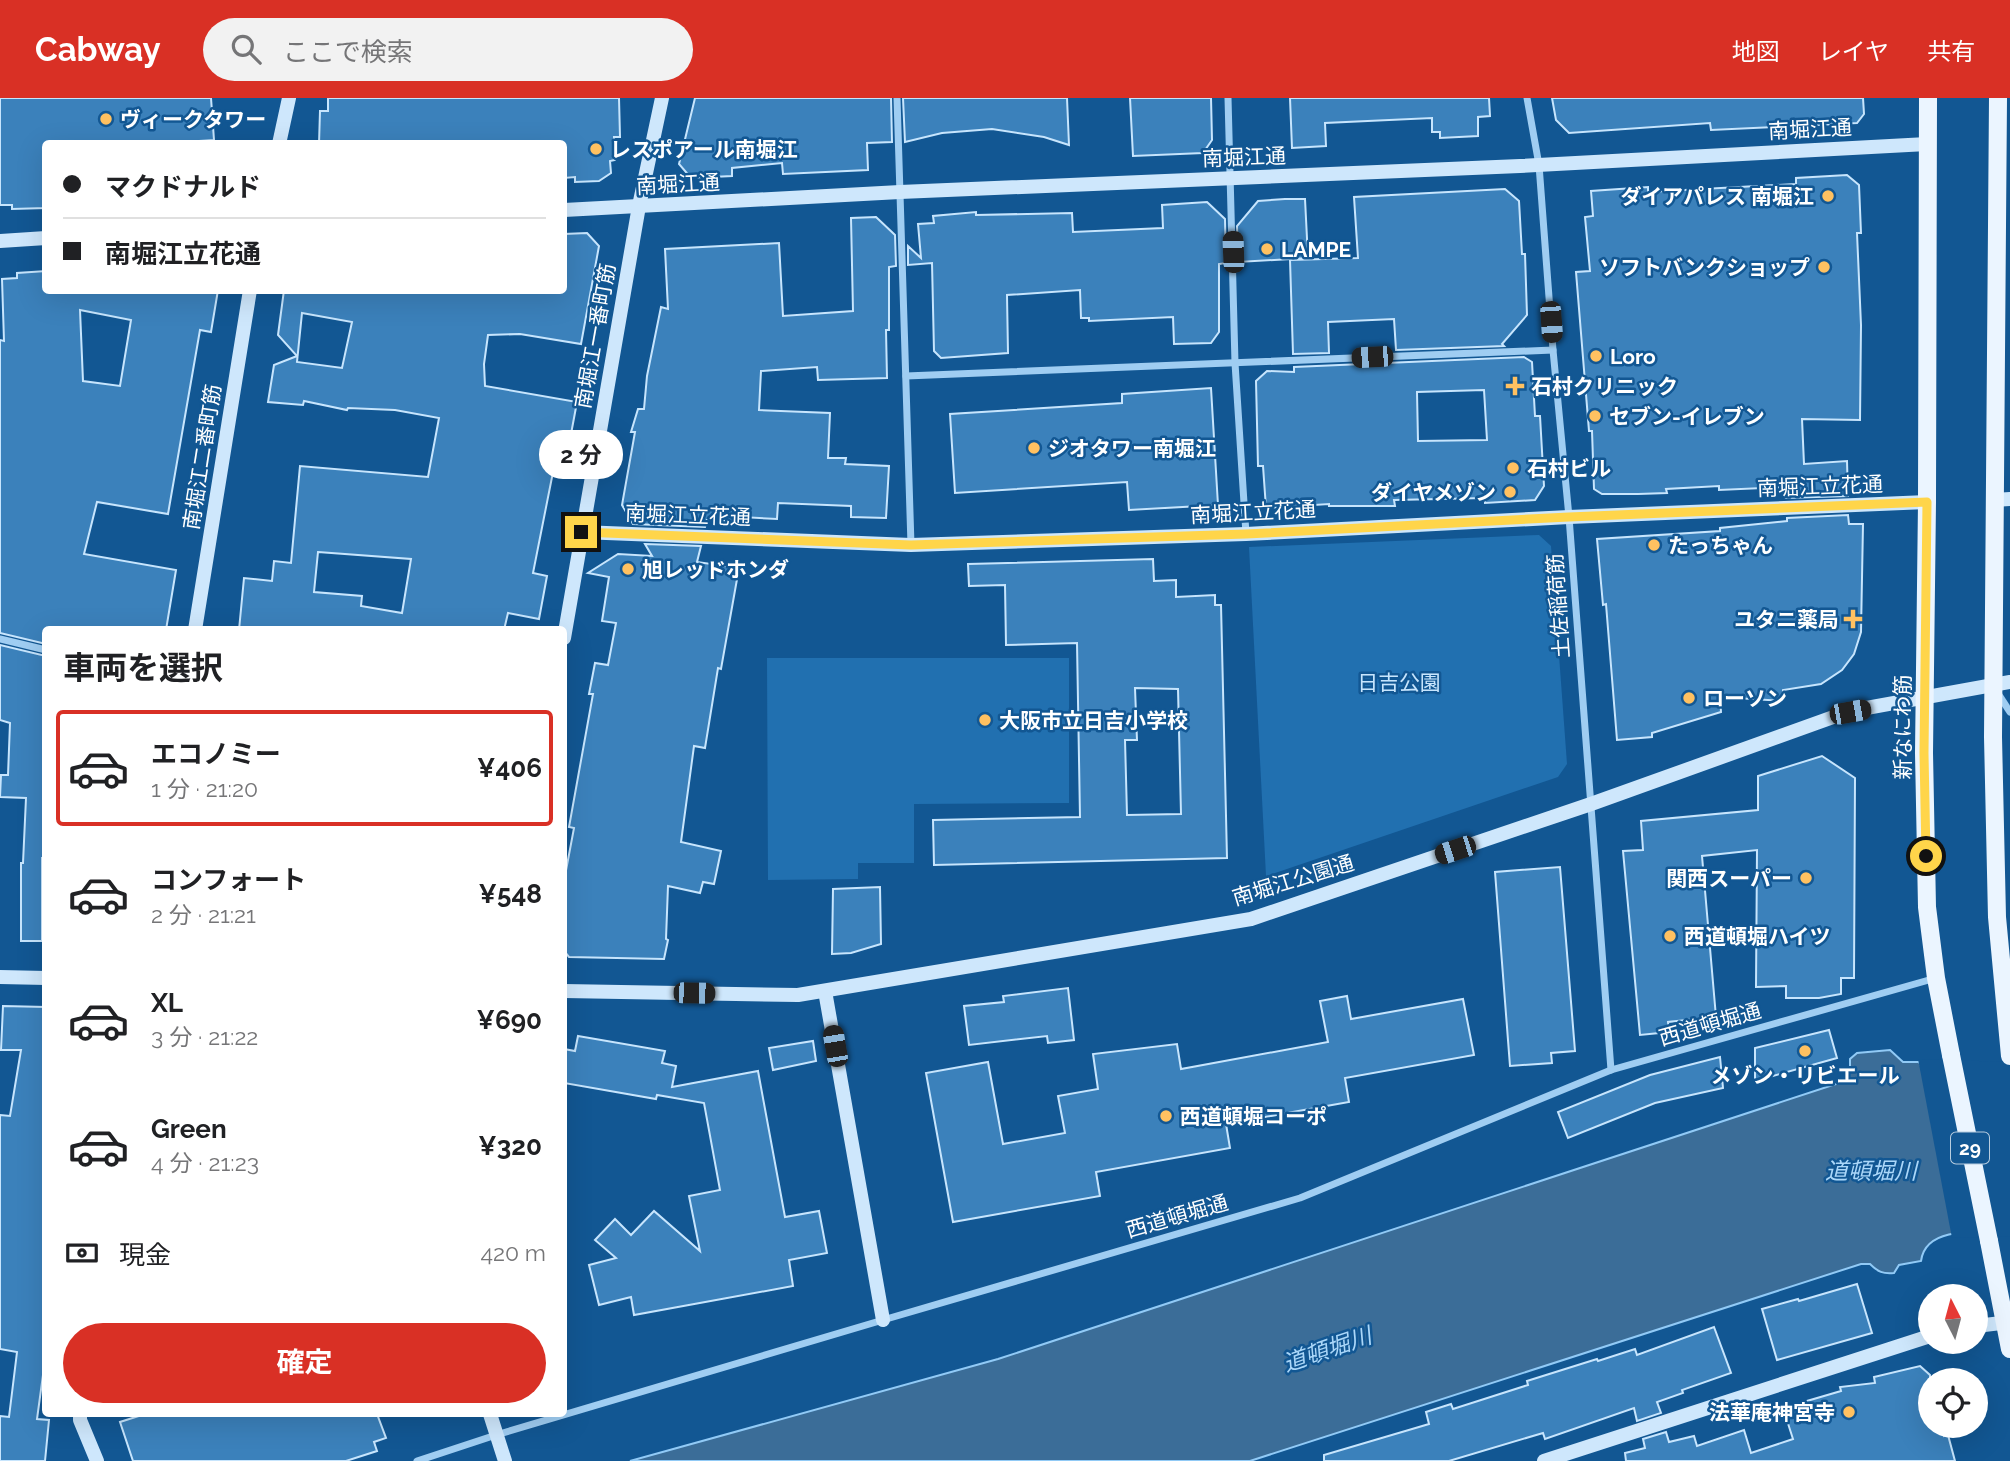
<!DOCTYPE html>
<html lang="ja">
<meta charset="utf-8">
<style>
body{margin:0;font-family:Raleway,"Noto Sans JP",sans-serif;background:#f2f2f2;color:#202124;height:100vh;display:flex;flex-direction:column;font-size:26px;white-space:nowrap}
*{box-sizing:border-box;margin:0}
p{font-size:23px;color:#757577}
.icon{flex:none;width:38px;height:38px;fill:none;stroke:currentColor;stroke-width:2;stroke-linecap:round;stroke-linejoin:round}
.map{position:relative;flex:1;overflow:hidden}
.details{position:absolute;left:42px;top:528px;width:525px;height:791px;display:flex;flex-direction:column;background:#fff;border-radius:7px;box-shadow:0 7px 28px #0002}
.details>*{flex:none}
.guide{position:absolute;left:42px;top:42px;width:525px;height:154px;border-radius:7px;box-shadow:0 7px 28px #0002;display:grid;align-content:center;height:154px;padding:0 21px;background:#fff}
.needle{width:46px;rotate:354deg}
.tools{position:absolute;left:1918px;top:1186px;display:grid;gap:14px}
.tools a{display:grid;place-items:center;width:70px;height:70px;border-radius:50%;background:#fff;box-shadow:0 7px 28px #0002;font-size:35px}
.end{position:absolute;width:32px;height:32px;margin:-16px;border:9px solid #ffd54a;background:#111;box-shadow:0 0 0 4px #111}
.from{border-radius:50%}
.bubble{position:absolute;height:49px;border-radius:24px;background:#fff;box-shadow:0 7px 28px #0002;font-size:23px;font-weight:700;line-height:49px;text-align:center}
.car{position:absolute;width:21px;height:42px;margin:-21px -10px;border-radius:9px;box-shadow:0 0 5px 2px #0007;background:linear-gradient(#222 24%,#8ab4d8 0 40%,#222 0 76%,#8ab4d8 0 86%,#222 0)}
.guide b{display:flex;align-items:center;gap:24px;height:66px;font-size:26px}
.guide b+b{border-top:2px solid #e0e0e0}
.guide i{width:18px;height:18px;background:#202124}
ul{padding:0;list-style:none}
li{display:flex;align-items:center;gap:21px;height:116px;margin:0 14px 10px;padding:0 7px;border:4px solid transparent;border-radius:7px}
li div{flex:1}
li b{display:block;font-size:26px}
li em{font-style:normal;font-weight:700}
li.active{border-color:#d93025}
li>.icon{width:63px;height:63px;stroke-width:1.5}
h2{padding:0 21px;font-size:32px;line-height:84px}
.pay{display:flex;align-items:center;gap:18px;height:77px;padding:0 21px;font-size:26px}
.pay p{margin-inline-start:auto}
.primary-button{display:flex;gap:14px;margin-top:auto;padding:14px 21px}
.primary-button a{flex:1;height:80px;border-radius:42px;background:#d93025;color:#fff;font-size:28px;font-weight:700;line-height:80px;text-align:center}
header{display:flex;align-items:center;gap:42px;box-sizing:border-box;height:98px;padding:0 35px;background:#d93025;color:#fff}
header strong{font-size:33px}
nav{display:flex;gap:38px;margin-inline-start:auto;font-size:24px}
.search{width:490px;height:63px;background:#f2f2f2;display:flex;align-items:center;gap:18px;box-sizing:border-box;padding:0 24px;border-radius:38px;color:#757577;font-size:26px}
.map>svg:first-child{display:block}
.green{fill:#2170b0}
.water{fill:#3b6d98;stroke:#91caf6;stroke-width:2}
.pier{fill:#125793}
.building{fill:#3b81bb;stroke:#c7e5fd;stroke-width:2;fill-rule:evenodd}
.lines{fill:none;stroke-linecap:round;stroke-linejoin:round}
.street{stroke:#9fcdf2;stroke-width:7}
.secondary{stroke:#cee7fc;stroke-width:14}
.primary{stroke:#ebf5ff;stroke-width:18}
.primary-bridge{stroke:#ebf5ff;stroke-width:18}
.route{stroke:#ffd54a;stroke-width:9}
.poi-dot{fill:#ffc161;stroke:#125793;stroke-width:2.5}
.labels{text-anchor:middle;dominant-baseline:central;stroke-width:5;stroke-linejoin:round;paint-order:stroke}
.shield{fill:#125793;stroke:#b8cddf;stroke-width:2}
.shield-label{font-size:19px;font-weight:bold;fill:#fff}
.poi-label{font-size:21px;font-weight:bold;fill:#fff;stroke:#125793;text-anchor:start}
.street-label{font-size:21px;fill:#fff;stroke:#125793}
.park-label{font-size:21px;fill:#c7e5fd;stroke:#125793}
.water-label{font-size:23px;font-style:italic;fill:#abd7f9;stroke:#125793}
</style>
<header>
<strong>Cabway</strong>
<div class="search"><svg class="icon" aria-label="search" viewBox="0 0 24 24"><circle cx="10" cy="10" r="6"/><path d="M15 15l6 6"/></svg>ここで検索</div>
<nav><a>地図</a><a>レイヤ</a><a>共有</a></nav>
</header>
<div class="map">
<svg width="2010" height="1363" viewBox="0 0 2010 1363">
<rect width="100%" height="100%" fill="#125793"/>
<g class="green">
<path d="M 1539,437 L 1551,448 L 1567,666 L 1558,679 L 1266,778 L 1249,449 Z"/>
<path d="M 767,560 L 1069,560 L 1069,705 L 914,706 L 914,765 L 858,765 L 858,781 L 768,782 Z"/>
</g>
<path class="water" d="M 1890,952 L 1903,964 L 1919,964 L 2010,1135 C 1982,1135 1926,1126 1921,1163 L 1899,1167 L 1894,1175 C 1883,1176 1878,1174 1870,1166 L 1861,1166 L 1250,1363 L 630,1363 L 998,1261 L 1839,985 L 1850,981 L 1850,961 L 1857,955 Z"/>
<path class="pier" d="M 1918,961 L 2010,964 L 2010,1138 L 1952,1140 Z"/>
<g class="building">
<path d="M 0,0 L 211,0 L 214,42 L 154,46 L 46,46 L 46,110 L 12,111 L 12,107 L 0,107 Z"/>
<path d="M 328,0 L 619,0 L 620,39 L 614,39 L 615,62 L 610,63 L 611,75 L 599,83 L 575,84 L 575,79 L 564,80 L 564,46 L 319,46 L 320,13 L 328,13 Z"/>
<path d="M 695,0 L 891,0 L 892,44 L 867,45 L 868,72 L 783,76 L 782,65 L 732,70 L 732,78 L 691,80 L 679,66 Z"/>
<path d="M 903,0 L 1067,0 L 1069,47 L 1044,39 L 992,31 L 942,35 L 905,44 Z"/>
<path d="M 1130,0 L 1211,0 L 1212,42 L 1203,55 L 1133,58 Z"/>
<path d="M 1290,0 L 1489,0 L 1490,18 L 1478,19 L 1478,38 L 1440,40 L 1440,34 L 1432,34 L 1432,20 L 1325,25 L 1326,48 L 1292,50 Z"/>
<path d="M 1552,0 L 1863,0 L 1864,16 L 1857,25 L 1711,32 L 1710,25 L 1569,35 L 1556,22 Z"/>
<path d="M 1847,77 L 1859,87 L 1861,135 L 1857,135 L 1861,227 L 1860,322 L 1802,321 L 1804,366 L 1847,363 L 1848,398 L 1785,400 L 1784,389 L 1719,392 L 1719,388 L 1666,391 L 1667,395 L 1638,396 L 1602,396 L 1594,391 L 1592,333 L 1589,333 L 1576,174 L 1590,173 L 1585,119 L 1593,118 L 1591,93 L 1648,89 L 1648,94 L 1796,86 L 1796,80 Z"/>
<path d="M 1505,91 L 1519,103 L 1522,156 L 1525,156 L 1527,217 L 1502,246 L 1504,248 L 1396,252 L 1394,221 L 1328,224 L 1329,255 L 1293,256 L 1290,162 L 1358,160 L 1354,99 Z"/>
<path d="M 1285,101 L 1305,101 L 1308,160 L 1238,164 L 1237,128 L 1258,103 Z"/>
<path d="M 1207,104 L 1225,121 L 1226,165 L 1219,166 L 1219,234 L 1211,245 L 1174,246 L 1173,219 L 1089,223 L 1089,220 L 1081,220 L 1080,192 L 1007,197 L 1008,255 L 941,260 L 934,253 L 932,165 L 908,167 L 908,148 L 921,160 L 918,126 L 934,125 L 933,118 L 976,114 L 976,117 L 1072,115 L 1073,134 L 1163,130 L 1162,107 Z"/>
<path d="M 876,119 L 895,137 L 896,168 L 889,169 L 889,232 L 886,232 L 887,280 L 818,282 L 817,269 L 761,273 L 759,312 L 830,315 L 828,360 L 846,360 L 845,366 L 889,368 L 886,420 L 851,419 L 851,408 L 778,405 L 777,421 L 742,419 L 742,424 L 707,422 L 705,429 L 633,426 L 622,407 L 635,334 L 631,334 L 638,311 L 644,311 L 647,278 L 661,209 L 668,211 L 665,151 L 779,145 L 783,218 L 853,213 L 851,120 Z"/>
<path d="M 587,135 L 599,148 L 581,246 L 520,236 L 488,237 L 484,266 L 485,288 L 577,304 L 571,336 L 565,335 L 558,369 L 554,369 L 533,475 L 547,478 L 539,521 L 508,515 L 504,532 L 239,532 L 244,480 L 272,483 L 274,463 L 291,465 L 300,368 L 428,379 L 439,320 L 395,312 L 348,310 L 347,312 L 304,303 L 303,307 L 268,304 L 274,267 L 297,258 L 278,237 L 284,192 L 564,192 L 564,136 ZM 302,215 L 352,224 L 342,270 L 297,264 ZM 318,454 L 411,461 L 402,515 L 361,508 L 362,498 L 314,494 Z"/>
<path d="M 46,173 L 46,192 L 218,192 L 211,234 L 200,232 L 168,416 L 97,404 L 84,456 L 176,472 L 166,532 L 46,532 L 46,546 L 0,535 L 0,242 L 4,243 L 2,181 L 17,180 L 17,175 ZM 80,212 L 131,222 L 120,288 L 83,283 Z"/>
<path d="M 1524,259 L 1532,264 L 1535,318 L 1540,318 L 1544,388 L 1535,402 L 1485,405 L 1485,400 L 1394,402 L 1395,408 L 1329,408 L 1329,406 L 1266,410 L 1263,368 L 1258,368 L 1256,283 L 1267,273 L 1294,274 L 1294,269 ZM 1484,292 L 1487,342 L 1418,343 L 1417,294 Z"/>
<path d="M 1211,290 L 1218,407 L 1129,412 L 1127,384 L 955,395 L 950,316 L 1122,305 L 1122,296 Z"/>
<path d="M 1848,417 L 1849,426 L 1863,426 L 1861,534 L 1854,556 L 1842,572 L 1821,586 L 1783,592 L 1783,603 L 1720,599 L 1721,614 L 1652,635 L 1652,639 L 1617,642 L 1606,506 L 1603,507 L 1597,441 L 1720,433 L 1720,430 L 1787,423 L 1787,420 Z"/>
<path d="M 645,446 L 701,448 L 697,464 L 739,470 L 721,571 L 718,570 L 705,650 L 694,648 L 681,744 L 721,753 L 714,786 L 703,784 L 700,795 L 668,788 L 666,841 L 668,842 L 664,861 L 569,859 L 564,853 L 564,783 L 574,730 L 569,729 L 593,596 L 589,596 L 595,565 L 608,567 L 616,525 L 602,523 L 609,479 L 588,475 L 618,456 L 652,458 Z"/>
<path d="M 1153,461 L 1154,483 L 1176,482 L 1176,499 L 1215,497 L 1215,507 L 1221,507 L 1227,760 L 934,767 L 933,722 L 1080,719 L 1077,545 L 1006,547 L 1005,487 L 969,488 L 968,466 ZM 1135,590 L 1178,591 L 1181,716 L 1127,717 L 1125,642 L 1137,642 Z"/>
<path d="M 0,547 L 46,558 L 46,760 L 42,760 L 42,843 L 21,843 L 21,765 L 23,765 L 26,700 L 0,699 L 1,677 L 8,677 L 10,625 L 0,622 Z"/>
<path d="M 1822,658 L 1855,680 L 1854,880 L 1841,880 L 1841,896 L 1819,900 L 1786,900 L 1786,888 L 1756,889 L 1757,752 L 1702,758 L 1716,919 L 1668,924 L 1669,934 L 1640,937 L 1623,753 L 1643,752 L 1641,723 L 1758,712 L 1758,678 Z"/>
<path d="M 1560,769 L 1575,953 L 1551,955 L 1552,965 L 1510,968 L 1495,774 Z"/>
<path d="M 880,789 L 881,846 L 851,855 L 832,856 L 833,791 Z"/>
<path d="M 1068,890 L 1074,942 L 1048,945 L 1047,938 L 969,947 L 964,908 L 1004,904 L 1003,898 Z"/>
<path d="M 1347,898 L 1351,921 L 1463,901 L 1474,957 L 1345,980 L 1349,1004 L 1226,1026 L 1230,1050 L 1096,1074 L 1100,1098 L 953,1124 L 926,975 L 988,964 L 1003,1046 L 1065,1035 L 1058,998 L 1098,991 L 1093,956 L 1177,946 L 1181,971 L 1328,944 L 1320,903 Z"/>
<path d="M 3,908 L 46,909 L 46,1255 L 37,1321 L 49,1322 L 45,1363 L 0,1363 L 0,1318 L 9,1319 L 17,1254 L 0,1251 L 0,1017 L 10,1018 L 21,952 L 1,952 Z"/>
<path d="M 1829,932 L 1837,960 L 1755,983 L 1755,950 Z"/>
<path d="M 578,938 L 665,953 L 662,965 L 676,968 L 672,989 L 758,973 L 785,1119 L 819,1113 L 827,1155 L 789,1162 L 793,1188 L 634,1217 L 631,1199 L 599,1207 L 589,1167 L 616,1160 L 595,1142 L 615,1121 L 631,1137 L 654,1113 L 700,1153 L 689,1098 L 720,1092 L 704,1005 L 657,997 L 656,1001 L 564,985 L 564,951 L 575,953 Z"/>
<path d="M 813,943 L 816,963 L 773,972 L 769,950 Z"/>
<path d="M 1720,959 L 1723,990 L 1655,1005 L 1568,1040 L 1558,1014 L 1650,977 Z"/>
<path d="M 1857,1186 L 1872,1235 L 1777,1262 L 1762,1211 L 1798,1201 L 1799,1203 Z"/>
<path d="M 1714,1229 L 1731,1275 L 1682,1292 L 1683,1295 L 1657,1304 L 1661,1315 L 1637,1323 L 1634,1310 L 1545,1341 L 1543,1335 L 1449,1363 L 1324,1363 L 1324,1357 L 1429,1326 L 1426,1314 L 1451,1306 L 1453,1311 L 1528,1287 L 1527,1283 L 1597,1261 L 1598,1263 L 1635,1251 L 1637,1257 Z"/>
<path d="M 1920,1268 L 1930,1277 L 1930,1328 L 1942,1328 L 1944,1338 L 1948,1337 L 1955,1363 L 1626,1363 L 1625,1355 L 1645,1350 L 1643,1341 L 1666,1334 L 1669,1344 L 1694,1338 L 1697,1348 L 1744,1332 L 1751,1355 L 1793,1341 L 1783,1310 L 1841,1293 L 1840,1289 L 1875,1285 L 1874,1279 Z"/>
<path d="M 145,1316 L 377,1316 L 386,1340 L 374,1344 L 377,1353 L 346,1363 L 133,1363 L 120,1324 Z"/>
</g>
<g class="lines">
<g class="street">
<path d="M 897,0 L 911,447"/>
<path d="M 1228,0 L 1235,265 L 1246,436"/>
<path d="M 1527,0 L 1539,67 L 1553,252 L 1569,419 L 1611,972"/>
<path d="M 906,278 L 1553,252"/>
<path d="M 0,541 L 46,552"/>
<path d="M 1997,594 L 2010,614"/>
<path d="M 417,1363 L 496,1337 L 883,1222 L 1300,1100 L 1611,972 L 1936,880"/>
</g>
<g class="secondary">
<path d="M 279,46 L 289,0"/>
<path d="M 564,112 L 900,94 L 1520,68 L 1927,46"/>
<path d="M 0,143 L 46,140"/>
<path d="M 1994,402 L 2010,401"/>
<path d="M 581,434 L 911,447 L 1246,436 L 1569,419 L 1927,404"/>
<path d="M 195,532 L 250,192"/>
<path d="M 564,540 L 639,108 L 662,0"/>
<path d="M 0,879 L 46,880"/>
<path d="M 564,893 L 798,897 L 1251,821 L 1591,706 L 1850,613 L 2010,584"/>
<path d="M 825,893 L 883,1222"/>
<path d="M 1976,1228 L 2010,1224"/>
<path d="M 80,1316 L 80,1322 L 97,1363"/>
<path d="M 490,1316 L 505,1363"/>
<path d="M 1544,1363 L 1930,1238"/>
</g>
<g class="primary">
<path d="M 1928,0 L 1927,404 L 1924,655 L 1927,809 L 1936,880 L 1951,957"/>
<path d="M 1998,0 L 1993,639 L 1997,819 L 2010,958"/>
<path d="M 1989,1143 L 2010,1251"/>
</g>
<path class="primary-bridge" d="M 1951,957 L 1989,1143"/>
</g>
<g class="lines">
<path class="route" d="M 581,434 L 911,447 L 1246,436 L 1569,419 L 1927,404 L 1924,655 L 1926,758"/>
</g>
<g class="poi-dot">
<circle cx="106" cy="21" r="7"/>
<circle cx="596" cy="51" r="7"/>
<circle cx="1828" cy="98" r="7"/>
<circle cx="1267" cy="151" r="7"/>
<circle cx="1824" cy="169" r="7"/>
<circle cx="1596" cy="258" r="7"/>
<path d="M1511.5 277.5h7v7h7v7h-7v7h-7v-7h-7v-7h7z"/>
<circle cx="1595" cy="318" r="7"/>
<circle cx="1034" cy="350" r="7"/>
<circle cx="1513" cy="370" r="7"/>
<circle cx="1510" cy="394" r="7"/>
<circle cx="1654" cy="447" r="7"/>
<circle cx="628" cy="471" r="7"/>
<path d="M1849.5 510.5h7v7h7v7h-7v7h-7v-7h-7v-7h7z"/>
<circle cx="1689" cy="600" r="7"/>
<circle cx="985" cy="622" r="7"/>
<circle cx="1806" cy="780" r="7"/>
<circle cx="1670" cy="838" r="7"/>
<circle cx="1805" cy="953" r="7"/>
<circle cx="1166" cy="1018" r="7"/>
<circle cx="1849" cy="1314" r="7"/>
</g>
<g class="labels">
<rect class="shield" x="1951" y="1034.5" width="38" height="31" rx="5"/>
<g class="shield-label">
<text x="1970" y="1050">29</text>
</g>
<g class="poi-label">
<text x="120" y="21">ヴィークタワー</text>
<text x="610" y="51">レスポアール南堀江</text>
<text x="1814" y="98" text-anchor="end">ダイアパレス 南堀江</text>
<text x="1281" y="151">LAMPE</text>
<text x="1810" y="169" text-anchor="end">ソフトバンクショップ</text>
<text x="1610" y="258">Loro</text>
<text x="1531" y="288">石村クリニック</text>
<text x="1609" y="318">セブン-イレブン</text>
<text x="1048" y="350">ジオタワー南堀江</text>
<text x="1527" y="370">石村ビル</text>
<text x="1496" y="394" text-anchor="end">ダイヤメゾン</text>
<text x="1668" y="447">たっちゃん</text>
<text x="642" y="471">旭レッドホンダ</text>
<text x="1839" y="521" text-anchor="end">ユタニ薬局</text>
<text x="1703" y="600">ローソン</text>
<text x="999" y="622">大阪市立日吉小学校</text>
<text x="1792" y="780" text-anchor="end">関西スーパー</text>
<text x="1684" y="838">西道頓堀ハイツ</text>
<text x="1805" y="977" text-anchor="middle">メゾン・リビエール</text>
<text x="1180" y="1018">西道頓堀コーポ</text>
<text x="1835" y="1314" text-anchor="end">法華庵神宮寺</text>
</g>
<g class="street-label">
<text transform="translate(1810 31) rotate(-3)">南堀江通</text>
<text transform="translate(1244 59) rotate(-2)">南堀江通</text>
<text transform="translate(678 86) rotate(-3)">南堀江通</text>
<text transform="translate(595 238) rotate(-80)">南堀江一番町筋</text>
<text transform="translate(202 359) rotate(-81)">南堀江二番町筋</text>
<text transform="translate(1820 388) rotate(-2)">南堀江立花通</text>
<text transform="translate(1253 414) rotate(-3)">南堀江立花通</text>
<text transform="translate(688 417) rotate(2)">南堀江立花通</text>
<text transform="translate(1558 508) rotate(-94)">土佐稲荷筋</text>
<text transform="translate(1902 629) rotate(-90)">新なにわ筋</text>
<text transform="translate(1293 782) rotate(-17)">南堀江公園通</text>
<text transform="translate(1710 926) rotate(-16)">西道頓堀通</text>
<text transform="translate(1177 1118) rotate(-16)">西道頓堀通</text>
</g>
<g class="park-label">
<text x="1399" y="584">日吉公園</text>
</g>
<g class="water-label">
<text x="1871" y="1072">道頓堀川</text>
<text transform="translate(1327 1251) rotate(-19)">道頓堀川</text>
</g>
</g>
</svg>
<div class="tools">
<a><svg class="needle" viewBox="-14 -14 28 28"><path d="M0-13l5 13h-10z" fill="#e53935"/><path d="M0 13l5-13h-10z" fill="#757577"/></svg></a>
<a><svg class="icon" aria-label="locate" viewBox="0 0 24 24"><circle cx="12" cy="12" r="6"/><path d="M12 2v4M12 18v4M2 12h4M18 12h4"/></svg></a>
</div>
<i class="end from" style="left:1926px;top:758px"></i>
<i class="end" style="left:581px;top:434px"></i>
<div class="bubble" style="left:539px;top:332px;width:84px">2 分</div>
<i class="car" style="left:1233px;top:154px;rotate:358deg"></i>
<i class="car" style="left:1551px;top:224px;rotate:176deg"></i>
<i class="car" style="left:1372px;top:259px;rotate:267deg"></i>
<i class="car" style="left:1850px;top:614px;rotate:80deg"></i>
<i class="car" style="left:1455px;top:752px;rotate:252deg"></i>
<i class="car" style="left:694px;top:895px;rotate:91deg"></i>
<i class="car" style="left:835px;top:948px;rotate:350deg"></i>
<div class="guide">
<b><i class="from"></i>マクドナルド</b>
<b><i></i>南堀江立花通</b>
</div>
<section class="details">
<h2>車両を選択</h2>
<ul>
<li class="active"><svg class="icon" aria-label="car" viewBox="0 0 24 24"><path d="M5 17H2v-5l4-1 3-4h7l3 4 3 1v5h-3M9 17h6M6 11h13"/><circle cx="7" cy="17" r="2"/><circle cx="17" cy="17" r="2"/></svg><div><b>エコノミー</b><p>1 分 · 21:20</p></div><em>¥406</em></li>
<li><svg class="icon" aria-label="car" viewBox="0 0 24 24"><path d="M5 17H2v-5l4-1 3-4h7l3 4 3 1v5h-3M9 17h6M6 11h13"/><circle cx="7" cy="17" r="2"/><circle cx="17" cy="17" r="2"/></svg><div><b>コンフォート</b><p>2 分 · 21:21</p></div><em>¥548</em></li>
<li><svg class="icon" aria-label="car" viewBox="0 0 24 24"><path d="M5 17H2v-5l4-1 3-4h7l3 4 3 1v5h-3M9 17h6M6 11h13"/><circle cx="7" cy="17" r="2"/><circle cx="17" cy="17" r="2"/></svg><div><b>XL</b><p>3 分 · 21:22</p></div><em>¥690</em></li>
<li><svg class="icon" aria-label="car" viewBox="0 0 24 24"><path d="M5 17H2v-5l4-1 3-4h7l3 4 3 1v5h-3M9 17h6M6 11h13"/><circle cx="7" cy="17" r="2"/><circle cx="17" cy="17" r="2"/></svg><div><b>Green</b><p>4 分 · 21:23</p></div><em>¥320</em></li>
</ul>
<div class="pay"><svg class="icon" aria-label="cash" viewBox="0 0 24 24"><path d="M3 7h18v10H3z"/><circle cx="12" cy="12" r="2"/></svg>現金<p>420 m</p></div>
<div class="primary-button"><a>確定</a></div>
</section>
</div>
